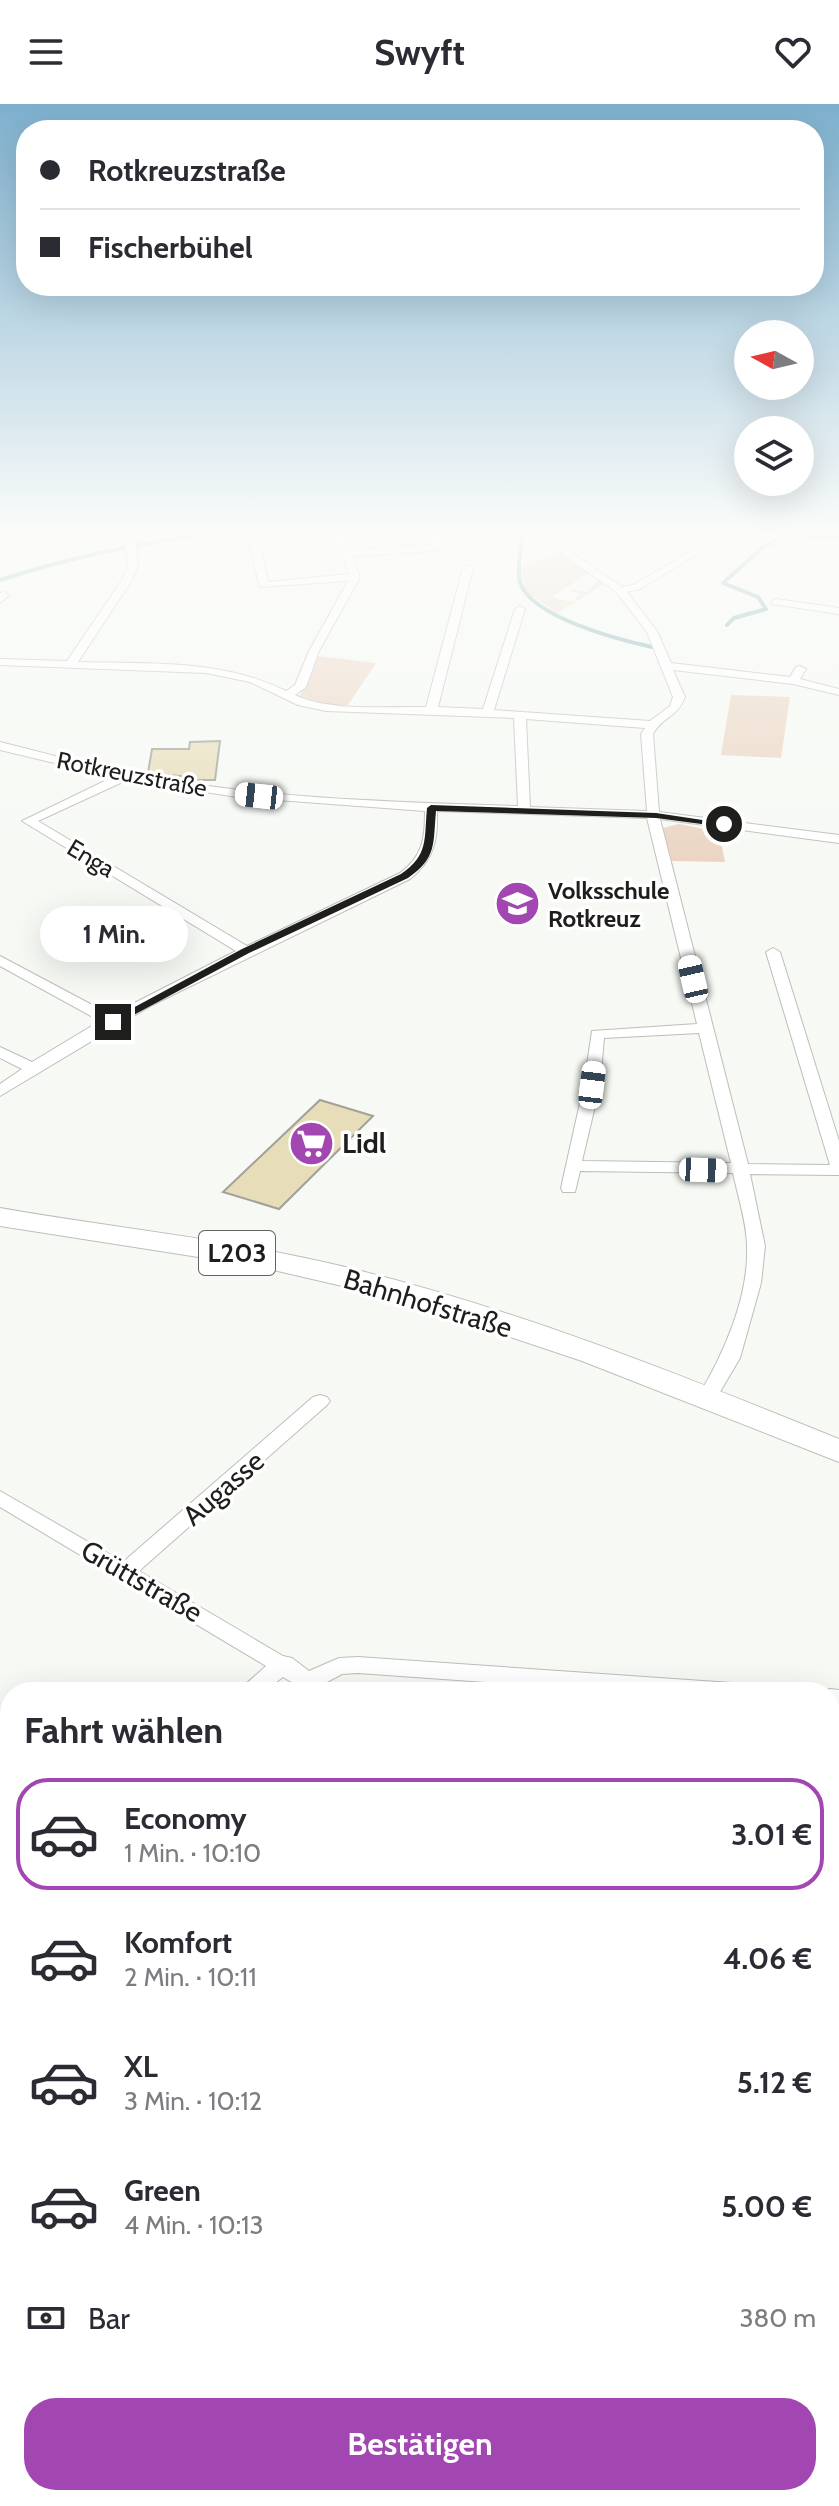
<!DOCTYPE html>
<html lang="de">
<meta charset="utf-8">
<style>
body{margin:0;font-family:Cabin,sans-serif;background:#f7f7f7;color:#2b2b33;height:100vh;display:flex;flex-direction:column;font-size:30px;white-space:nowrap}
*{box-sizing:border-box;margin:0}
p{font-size:26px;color:#7c7c81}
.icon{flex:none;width:44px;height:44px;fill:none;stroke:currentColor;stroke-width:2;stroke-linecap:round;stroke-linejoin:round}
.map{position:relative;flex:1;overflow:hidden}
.sheet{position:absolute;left:0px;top:1578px;width:840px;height:824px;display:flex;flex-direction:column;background:#fff;border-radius:32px 32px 0 0;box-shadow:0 8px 32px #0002}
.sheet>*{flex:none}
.guide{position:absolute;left:16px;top:16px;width:808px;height:176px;border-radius:32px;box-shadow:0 8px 32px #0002;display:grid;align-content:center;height:176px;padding:0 24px;background:#fff}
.needle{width:52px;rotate:278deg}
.controls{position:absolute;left:734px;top:216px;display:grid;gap:16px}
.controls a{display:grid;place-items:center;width:80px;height:80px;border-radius:50%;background:#fff;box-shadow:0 8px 32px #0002;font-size:40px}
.end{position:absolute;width:36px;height:36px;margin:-18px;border:10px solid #1e1f1d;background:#fff;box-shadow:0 0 0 4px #fff}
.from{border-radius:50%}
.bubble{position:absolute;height:56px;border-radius:28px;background:#fff;box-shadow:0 8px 32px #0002;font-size:26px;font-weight:800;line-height:56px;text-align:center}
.car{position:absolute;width:24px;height:48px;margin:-24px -12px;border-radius:10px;box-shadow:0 0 6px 2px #0007;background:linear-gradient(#fff 24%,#345 0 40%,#fff 0 76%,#345 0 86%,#fff 0)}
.guide b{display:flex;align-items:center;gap:28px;height:76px;font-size:30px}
.guide b+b{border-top:2px solid #e1e1e2}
.guide i{width:20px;height:20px;background:#2b2b33}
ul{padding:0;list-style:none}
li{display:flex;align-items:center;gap:24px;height:112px;margin:0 16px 12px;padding:0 8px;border:4px solid transparent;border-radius:32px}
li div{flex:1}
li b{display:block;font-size:30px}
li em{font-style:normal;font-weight:800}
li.current{border-color:#a247b2}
li>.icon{width:72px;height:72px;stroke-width:1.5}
h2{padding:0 24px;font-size:36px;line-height:96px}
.pay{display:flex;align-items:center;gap:20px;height:88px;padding:0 24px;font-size:30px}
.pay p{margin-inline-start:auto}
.button{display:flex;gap:16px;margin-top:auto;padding:16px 24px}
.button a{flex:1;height:92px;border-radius:32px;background:#a247b2;color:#fff;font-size:32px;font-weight:800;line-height:92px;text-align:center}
header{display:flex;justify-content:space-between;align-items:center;height:104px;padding:0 24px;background:#fff;font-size:36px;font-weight:800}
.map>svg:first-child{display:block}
.green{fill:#ebd4c1}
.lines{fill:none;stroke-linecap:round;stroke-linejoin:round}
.stream{stroke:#7caaa8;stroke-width:4}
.building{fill:#e7ddb9;stroke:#a1a09b;stroke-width:2}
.street-casing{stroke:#bcbeb9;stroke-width:2}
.primary-casing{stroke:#bcbeb9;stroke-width:2}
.street{fill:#fff;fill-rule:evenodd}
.primary{fill:#fff;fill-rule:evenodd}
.route{fill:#1e1f1d}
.labels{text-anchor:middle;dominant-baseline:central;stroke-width:7;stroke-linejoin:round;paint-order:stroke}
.far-street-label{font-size:24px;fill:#1e1f1d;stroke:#fff}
.far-poi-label{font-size:24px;font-weight:bold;fill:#1e1f1d;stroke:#fff;text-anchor:start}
.shield{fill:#fff;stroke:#626261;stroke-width:2}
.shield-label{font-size:26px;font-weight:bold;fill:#1e1f1d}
.poi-label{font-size:28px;font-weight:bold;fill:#1e1f1d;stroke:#fff;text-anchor:start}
.street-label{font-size:28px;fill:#1e1f1d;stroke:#fff}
</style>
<header><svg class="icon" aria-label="menu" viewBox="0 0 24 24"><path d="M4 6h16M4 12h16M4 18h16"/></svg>Swyft<svg class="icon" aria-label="heart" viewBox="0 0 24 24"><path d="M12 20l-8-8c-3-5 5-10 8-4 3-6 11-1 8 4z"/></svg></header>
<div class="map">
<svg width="839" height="2402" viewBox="0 0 839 2402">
<rect width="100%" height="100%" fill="#f6f9f4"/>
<g class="green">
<path d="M 560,449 L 590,468 L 552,493 L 572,498 L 581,490 L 570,487 L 573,485 L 586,488 L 600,475 L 606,479 L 557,509 L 525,487 L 521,462 Z"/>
<path d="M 317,552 L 376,559 L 348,601 L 334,602 L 300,592 Z"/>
<path d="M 731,591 L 790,593 L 781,654 L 721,651 Z"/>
<path d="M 679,720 L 719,728 L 725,758 L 672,757 L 663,724 Z"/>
</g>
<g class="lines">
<g class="stream">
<path d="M 521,428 C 522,444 516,462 520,478 C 530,513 620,536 652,543"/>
<path d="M 0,476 C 73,452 146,438 221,428"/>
<path d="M 727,521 L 734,514 L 766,505 L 758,493 L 723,479 L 762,444 L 783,432 L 839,433"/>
</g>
</g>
<g class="building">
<path d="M 220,637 L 215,676 L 192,676 L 190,673 L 148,669 L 152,645 L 189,645 L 190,638 Z"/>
<path d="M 320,996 L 373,1012 L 279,1105 L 223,1088 Z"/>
</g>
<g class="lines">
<defs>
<g id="street">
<path d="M 8,428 L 22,428 L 0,436 L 0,430 Z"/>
<path d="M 333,428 L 342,428 L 350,446 L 431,441 L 433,428 L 441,428 L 441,444 L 436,447 L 352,452 L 360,473 L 319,547 L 306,583 L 295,591 C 330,608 387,602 426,603 L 463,464 L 468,461 L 473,464 L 438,603 L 483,605 L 515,505 L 520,502 L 525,505 L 494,606 L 650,617 L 670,602 L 673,593 L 647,528 L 616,488 L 531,428 L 541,428 L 622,483 L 633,481 L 724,428 L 734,428 L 640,485 L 627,488 L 657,527 L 671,559 L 790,573 L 796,563 L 800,562 L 806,565 L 800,575 L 839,585 L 839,591 L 793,580 L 673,566 L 685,593 C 678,613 662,613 653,630 L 659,708 L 839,731 L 839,739 L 660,715 L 748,1060 L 830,1061 L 766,848 L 773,844 L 780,848 L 839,1037 L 839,1071 L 750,1070 L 765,1142 L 761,1179 L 740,1254 L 714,1298 L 707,1300 L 697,1294 C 723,1252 749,1193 747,1143 C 747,1119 738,1093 733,1069 L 580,1067 L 575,1088 L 563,1088 L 561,1084 L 584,981 L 592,927 L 697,920 L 647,714 L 437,707 C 438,736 434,756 410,775 L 152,901 L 0,992 L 0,980 L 22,965 L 0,954 L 0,943 L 32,958 L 100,917 L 0,862 L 0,852 L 111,911 L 236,847 L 22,717 L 113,673 L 0,646 L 0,638 C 41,648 83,660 124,668 C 253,694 386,698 518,702 L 514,614 L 326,607 L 298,601 L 250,578 L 206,569 L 0,561 L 0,555 L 67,557 L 122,476 L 128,462 L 125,437 L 130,434 L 135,437 L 138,462 L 132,476 L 78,558 C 148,560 222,555 286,587 L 295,581 L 309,547 L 348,477 L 260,483 L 249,439 L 254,436 L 259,439 L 268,478 L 349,470 ZM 526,615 L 645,624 L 641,630 L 647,707 L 530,703 ZM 127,676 L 237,693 L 425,707 C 425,734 423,752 400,769 L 247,842 L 38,717 ZM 699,929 L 731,1059 L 582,1057 L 600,981 L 604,934 Z"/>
<path d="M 4,488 L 9,491 L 0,499 L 0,489 Z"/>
<path d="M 776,495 L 839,504 L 839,510 L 772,500 L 771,498 Z"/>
<path d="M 320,1291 L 327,1293 L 330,1297 L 327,1301 L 139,1467 L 283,1552 L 292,1554 L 309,1567 L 339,1554 L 358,1553 L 746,1580 L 754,1582 L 757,1588 L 628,1588 L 358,1569 L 342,1570 L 327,1578 L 337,1588 L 308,1588 L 283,1573 L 263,1588 L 237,1588 L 266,1562 L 0,1403 L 0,1387 L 123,1458 L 313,1293 Z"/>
<path d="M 830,1585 L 839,1586 L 839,1602 L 830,1601 L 830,1588 L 822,1588 Z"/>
<path d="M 10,1762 L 10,1786 L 0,1790 L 0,1766 Z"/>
<path d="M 830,1968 L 839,1972 L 839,1999 L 830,1995 Z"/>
</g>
<path id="primary" d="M 0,1104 C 114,1124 229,1135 341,1162 C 512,1203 676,1269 839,1335 L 839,1358 L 582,1257 L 394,1194 L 256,1162 L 0,1122 Z"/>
</defs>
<use href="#street" class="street-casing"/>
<use href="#primary" class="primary-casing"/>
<use href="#street" class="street"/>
<use href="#primary" class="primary"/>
</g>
<linearGradient id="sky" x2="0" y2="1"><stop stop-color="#7db0ce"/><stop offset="0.56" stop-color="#fbfcfa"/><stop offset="1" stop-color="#fbfcfa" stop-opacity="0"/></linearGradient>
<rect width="839" height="764" fill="url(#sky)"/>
<path class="route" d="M 431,701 L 656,709 L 729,720 L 724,723 L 656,714 L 436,707 C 433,740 437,754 408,774 L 249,849 L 117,920 L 107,918 L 242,845 L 401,770 C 429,751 424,735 427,704 Z"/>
<defs>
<symbol id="school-disc" viewBox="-11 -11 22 22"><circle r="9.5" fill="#a247b2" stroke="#fff"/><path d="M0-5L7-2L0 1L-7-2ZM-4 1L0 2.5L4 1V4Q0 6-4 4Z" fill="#fff"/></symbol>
<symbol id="supermarket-disc" viewBox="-11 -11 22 22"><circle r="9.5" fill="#a247b2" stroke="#fff"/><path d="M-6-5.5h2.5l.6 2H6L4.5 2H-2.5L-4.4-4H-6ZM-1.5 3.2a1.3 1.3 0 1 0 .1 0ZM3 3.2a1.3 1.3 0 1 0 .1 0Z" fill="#fff"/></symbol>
</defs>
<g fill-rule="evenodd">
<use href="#school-disc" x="492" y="774" width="51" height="51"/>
<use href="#supermarket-disc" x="286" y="1014" width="51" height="51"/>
</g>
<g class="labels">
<g class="far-street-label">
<text transform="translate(132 670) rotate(11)">Rotkreuzstraße</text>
<text transform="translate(91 754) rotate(31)">Enga</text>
</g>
<g class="far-poi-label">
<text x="548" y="786">Volksschule<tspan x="548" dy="28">Rotkreuz</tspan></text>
</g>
<rect class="shield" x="199" y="1127" width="76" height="44" rx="6"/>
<g class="shield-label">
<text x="237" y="1149">L203</text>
</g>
<g class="poi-label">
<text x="342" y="1039">Lidl</text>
</g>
<g class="street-label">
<text transform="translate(428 1199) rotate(17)">Bahnhofstraße</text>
<text transform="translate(223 1384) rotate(-41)">Augasse</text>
<text transform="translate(142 1477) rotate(30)">Grüttstraße</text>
</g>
</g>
</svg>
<div class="controls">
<a><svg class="needle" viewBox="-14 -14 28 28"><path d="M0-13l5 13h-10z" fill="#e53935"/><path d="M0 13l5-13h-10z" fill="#7c7c81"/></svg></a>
<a><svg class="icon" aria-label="layers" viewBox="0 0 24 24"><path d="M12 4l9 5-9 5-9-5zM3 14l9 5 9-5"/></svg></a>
</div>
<i class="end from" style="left:724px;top:720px"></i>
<i class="end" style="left:113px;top:918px"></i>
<div class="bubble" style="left:40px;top:802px;width:148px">1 Min.</div>
<i class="car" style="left:259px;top:692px;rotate:276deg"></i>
<i class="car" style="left:693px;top:875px;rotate:347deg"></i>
<i class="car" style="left:592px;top:981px;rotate:7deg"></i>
<i class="car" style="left:703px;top:1066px;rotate:92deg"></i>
<div class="guide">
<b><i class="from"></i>Rotkreuzstraße</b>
<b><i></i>Fischerbühel</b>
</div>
<section class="sheet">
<h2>Fahrt wählen</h2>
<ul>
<li class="current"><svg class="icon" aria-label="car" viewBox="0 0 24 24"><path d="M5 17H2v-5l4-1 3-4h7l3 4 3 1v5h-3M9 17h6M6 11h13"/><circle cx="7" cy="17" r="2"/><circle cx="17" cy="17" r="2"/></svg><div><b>Economy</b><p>1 Min. · 10:10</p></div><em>3.01 €</em></li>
<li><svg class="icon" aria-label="car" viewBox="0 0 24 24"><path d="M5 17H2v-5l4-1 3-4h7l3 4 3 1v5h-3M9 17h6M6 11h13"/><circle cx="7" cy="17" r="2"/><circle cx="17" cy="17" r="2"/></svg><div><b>Komfort</b><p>2 Min. · 10:11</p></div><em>4.06 €</em></li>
<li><svg class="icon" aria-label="car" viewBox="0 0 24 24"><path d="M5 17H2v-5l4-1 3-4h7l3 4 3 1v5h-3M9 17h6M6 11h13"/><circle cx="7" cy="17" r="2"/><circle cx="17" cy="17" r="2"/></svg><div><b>XL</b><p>3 Min. · 10:12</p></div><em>5.12 €</em></li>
<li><svg class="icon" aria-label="car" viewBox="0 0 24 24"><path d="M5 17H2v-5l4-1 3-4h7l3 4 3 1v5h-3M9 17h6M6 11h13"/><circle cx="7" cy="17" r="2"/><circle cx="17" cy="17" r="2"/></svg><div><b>Green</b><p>4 Min. · 10:13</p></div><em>5.00 €</em></li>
</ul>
<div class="pay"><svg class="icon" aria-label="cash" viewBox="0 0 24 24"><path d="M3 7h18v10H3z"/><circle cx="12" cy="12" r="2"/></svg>Bar<p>380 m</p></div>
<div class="button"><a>Bestätigen</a></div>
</section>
</div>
